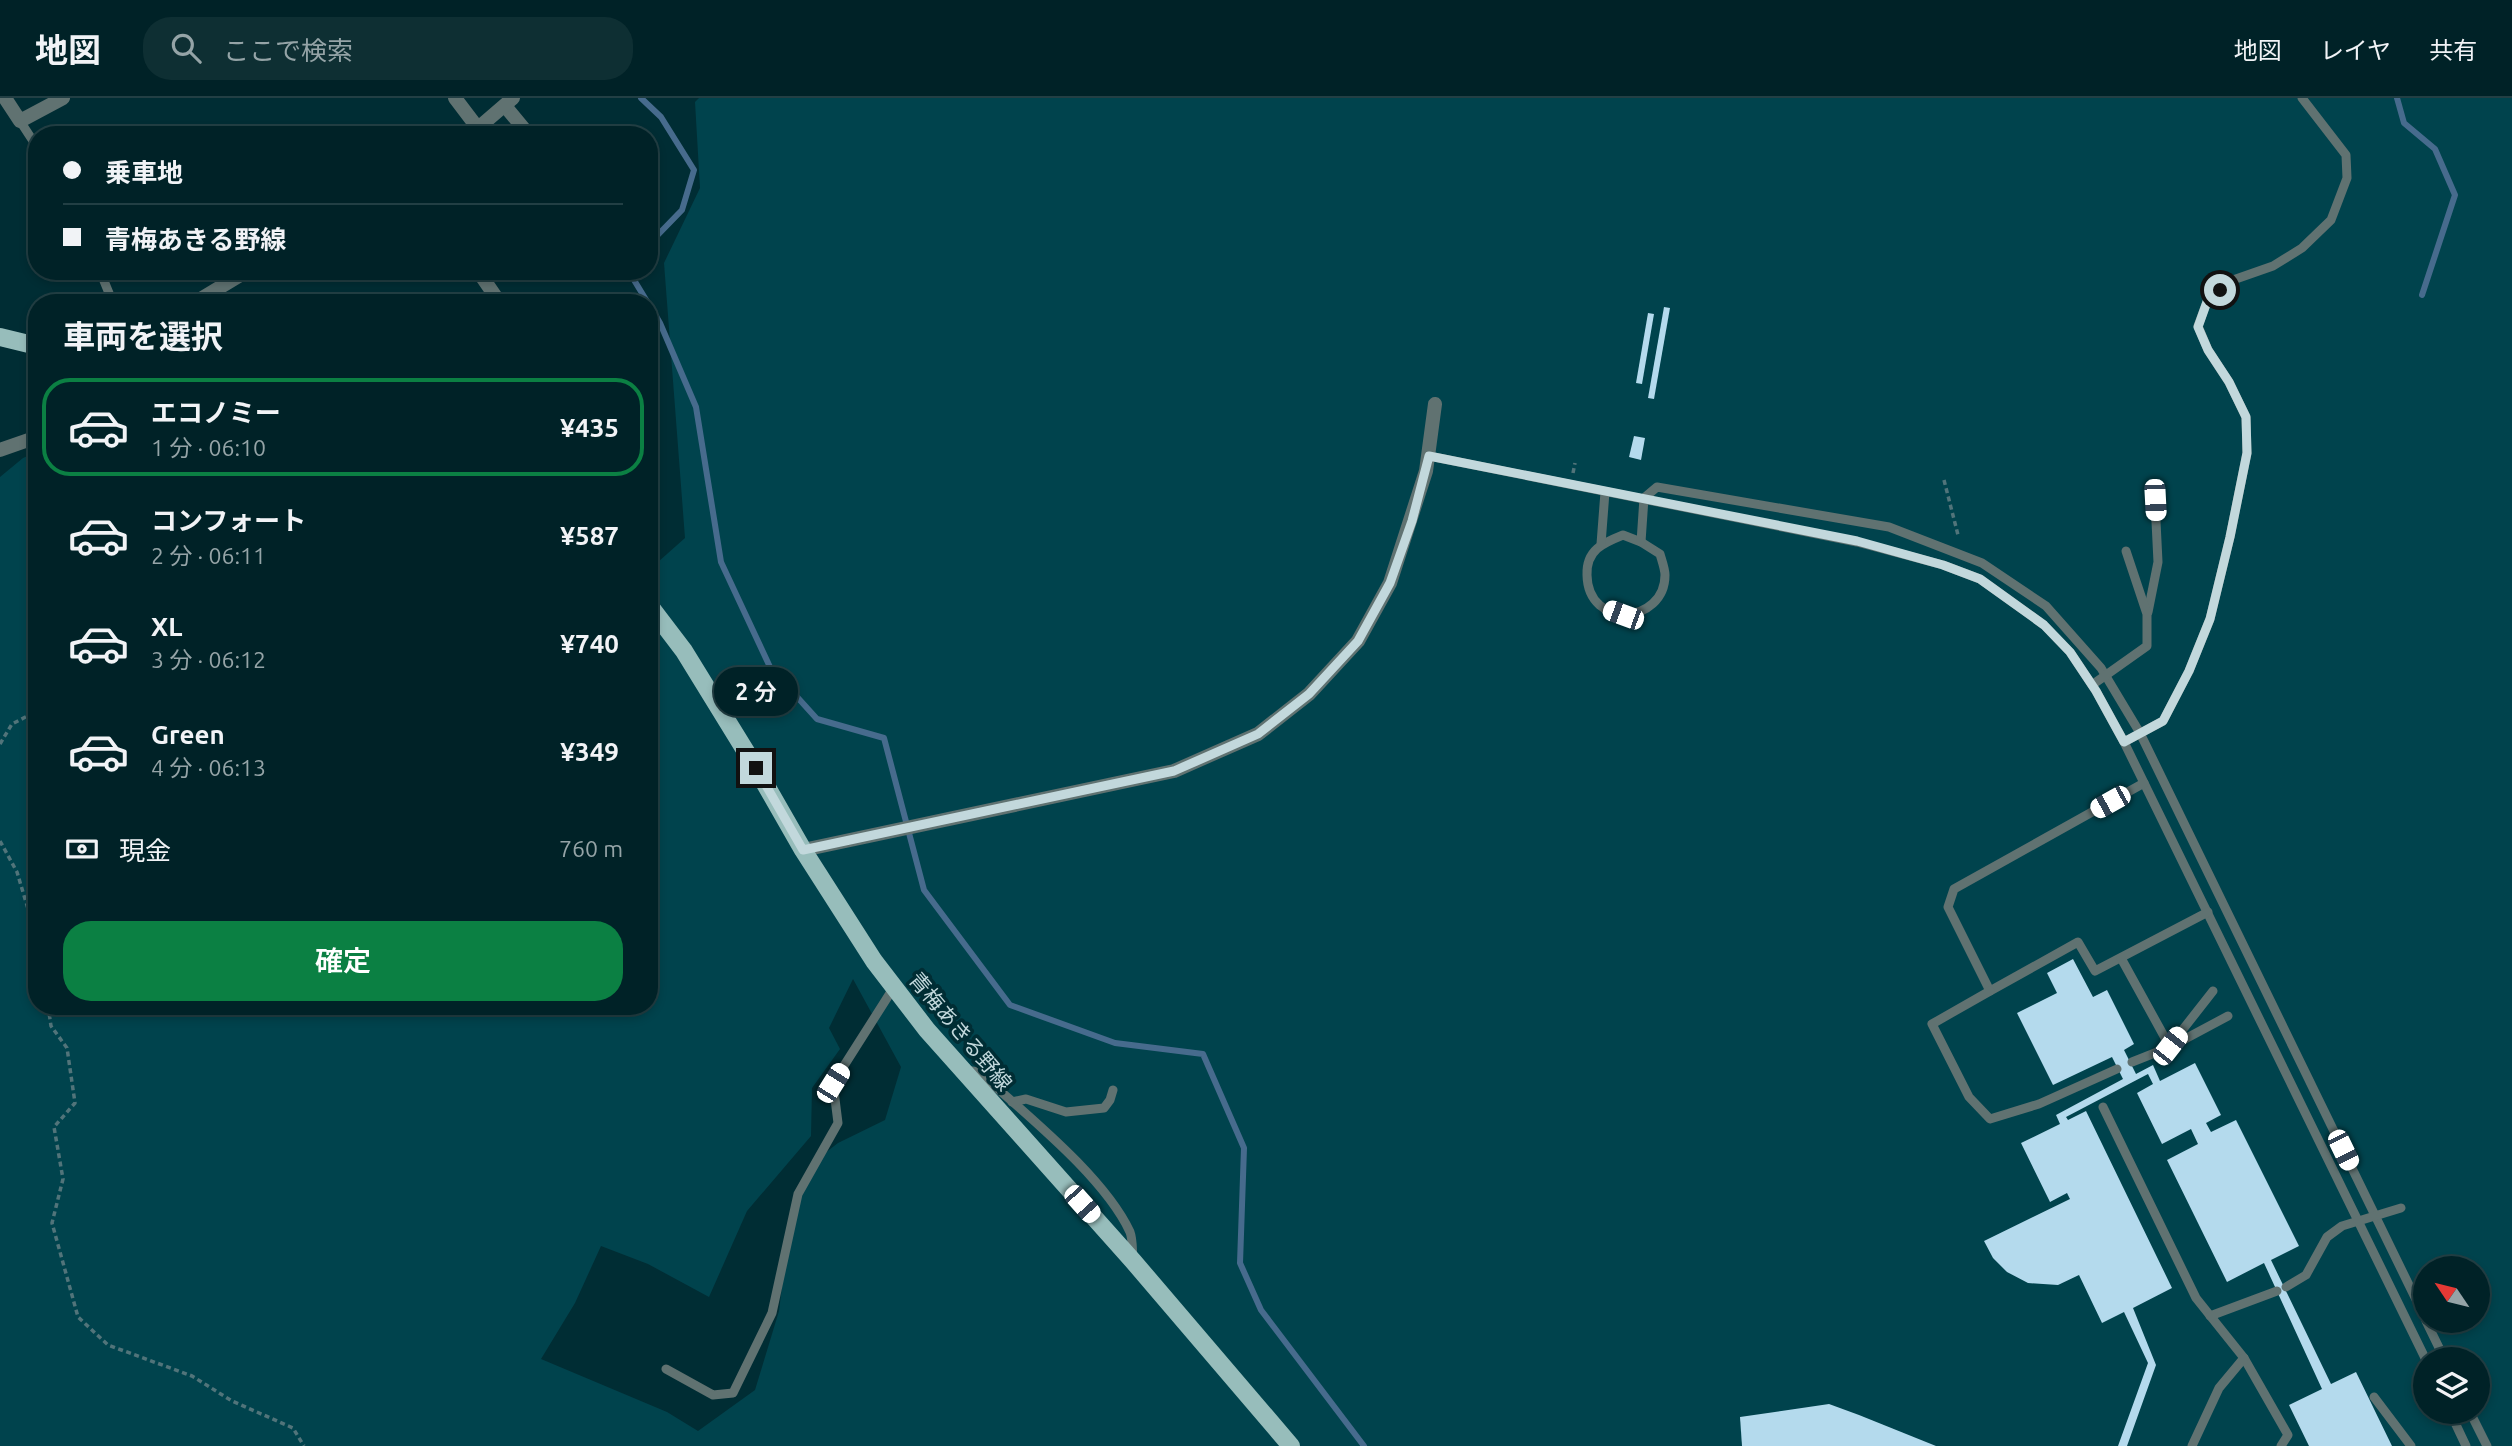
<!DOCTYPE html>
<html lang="ja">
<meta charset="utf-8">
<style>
body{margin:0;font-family:Ubuntu,"Noto Sans JP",sans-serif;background:#0e2f33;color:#f1f3f6;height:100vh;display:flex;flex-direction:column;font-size:26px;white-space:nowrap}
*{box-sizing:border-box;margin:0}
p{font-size:23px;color:#95a4a7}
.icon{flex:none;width:38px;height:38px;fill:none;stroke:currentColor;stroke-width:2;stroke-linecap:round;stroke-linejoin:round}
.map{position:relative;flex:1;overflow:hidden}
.details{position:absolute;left:28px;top:196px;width:630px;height:721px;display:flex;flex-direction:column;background:#002227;border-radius:28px;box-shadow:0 4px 10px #0003,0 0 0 2px #223f44}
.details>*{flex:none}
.hud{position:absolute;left:28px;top:28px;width:630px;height:154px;border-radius:28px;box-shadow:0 4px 10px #0003,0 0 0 2px #223f44;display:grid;align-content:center;height:154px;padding:0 35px;background:#002227}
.needle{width:46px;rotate:305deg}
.fabs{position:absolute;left:2413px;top:1158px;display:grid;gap:14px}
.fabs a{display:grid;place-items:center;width:77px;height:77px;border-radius:50%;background:#002227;box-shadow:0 4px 10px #0003,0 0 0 2px #223f44;font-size:35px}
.end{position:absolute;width:32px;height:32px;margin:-16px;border:9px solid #c2d8dc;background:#111;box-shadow:0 0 0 4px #111}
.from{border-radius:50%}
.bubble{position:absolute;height:49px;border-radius:24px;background:#002227;box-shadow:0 4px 10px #0003,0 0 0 2px #223f44;font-size:23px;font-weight:600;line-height:49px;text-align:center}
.car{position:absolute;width:21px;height:42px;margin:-21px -10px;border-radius:9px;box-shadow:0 0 5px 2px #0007;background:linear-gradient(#fff 24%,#345 0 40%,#fff 0 76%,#345 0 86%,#fff 0)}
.hud b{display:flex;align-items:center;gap:24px;height:66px;font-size:26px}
.hud b+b{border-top:2px solid #223f44}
.hud i{width:18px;height:18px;background:#f1f3f6}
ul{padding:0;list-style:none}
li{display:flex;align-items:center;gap:21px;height:98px;margin:0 14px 10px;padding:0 21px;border:4px solid transparent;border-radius:28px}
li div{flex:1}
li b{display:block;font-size:26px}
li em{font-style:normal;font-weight:600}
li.active{border-color:#0b8043}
li>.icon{width:63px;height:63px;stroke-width:1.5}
h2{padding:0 35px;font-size:32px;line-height:84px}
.pay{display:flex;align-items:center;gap:18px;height:77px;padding:0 35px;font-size:26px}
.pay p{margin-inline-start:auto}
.action{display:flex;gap:14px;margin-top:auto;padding:14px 35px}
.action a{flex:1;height:80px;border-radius:28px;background:#0b8043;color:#fff;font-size:28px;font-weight:600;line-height:80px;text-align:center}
header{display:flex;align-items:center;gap:42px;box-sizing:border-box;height:98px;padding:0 35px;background:#002227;border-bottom:2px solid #223f44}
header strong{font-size:33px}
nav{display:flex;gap:38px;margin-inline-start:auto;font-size:24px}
.search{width:490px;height:63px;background:#0e2f33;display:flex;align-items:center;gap:18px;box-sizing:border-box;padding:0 24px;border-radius:28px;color:#95a4a7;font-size:26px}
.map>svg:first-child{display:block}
.green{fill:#00434d;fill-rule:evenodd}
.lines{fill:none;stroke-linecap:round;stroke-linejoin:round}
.stream{stroke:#476b8d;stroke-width:6}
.building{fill:#b4daed}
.path{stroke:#51747a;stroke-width:3.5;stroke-dasharray:5 3.5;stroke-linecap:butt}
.service{stroke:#607271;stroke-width:9}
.minor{stroke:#607271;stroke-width:14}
.primary{stroke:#97bdbb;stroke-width:18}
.route{stroke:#c2d8dc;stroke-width:9}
.labels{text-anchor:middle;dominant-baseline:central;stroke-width:7;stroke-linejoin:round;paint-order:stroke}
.street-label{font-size:21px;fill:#c2d8dc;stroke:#002d34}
</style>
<header>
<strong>地図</strong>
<div class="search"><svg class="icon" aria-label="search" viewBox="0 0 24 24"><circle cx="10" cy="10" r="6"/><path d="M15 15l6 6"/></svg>ここで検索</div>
<nav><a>地図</a><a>レイヤ</a><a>共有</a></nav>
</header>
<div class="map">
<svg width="2512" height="1348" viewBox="0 0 2512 1348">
<rect width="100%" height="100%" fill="#002d34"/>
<path class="green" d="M 699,0 L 2512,0 L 2512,1348 L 0,1348 L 0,379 L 23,360 L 37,354 L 37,908 L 649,908 L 649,472 L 685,440 L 664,165 L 700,90 L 695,4 ZM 853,881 L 901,969 L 885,1022 L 838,1045 L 816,1062 L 790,1124 L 779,1213 L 755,1292 L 698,1333 L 667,1314 L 541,1261 L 575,1205 L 601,1148 L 648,1166 L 709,1199 L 747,1113 L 811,1038 L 812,990 L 840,951 L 829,930 ZM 2426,1171 L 2478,1171 L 2478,1223 L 2426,1223 ZM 2426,1262 L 2478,1262 L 2478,1314 L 2426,1314 Z"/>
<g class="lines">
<g class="stream">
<path d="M 641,0 L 661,19 L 694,72 L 682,112 L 649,146"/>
<path d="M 2397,0 L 2404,25 L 2435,51 L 2455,97 L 2422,197"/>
<path d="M 636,173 L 634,182 L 648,205"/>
<path d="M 649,206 L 660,225 L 696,309 L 721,464 L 770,569 L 817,621 L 884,640 L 924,792 L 1010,907 L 1115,945 L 1203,956 L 1244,1050 L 1240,1165 L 1261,1212 L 1364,1348"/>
</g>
</g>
<g class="building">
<path d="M 1664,209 L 1670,210 L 1654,301 L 1648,300 Z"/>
<path d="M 1648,215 L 1654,216 L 1642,286 L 1636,285 Z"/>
<path d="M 1634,338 L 1645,340 L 1641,362 L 1629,359 Z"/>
<path d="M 2073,861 L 2093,899 L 2107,892 L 2134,946 L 2124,952 L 2136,976 L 2153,967 L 2160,983 L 2195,965 L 2221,1017 L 2206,1025 L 2211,1034 L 2236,1022 L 2299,1148 L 2271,1162 L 2331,1286 L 2356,1274 L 2392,1348 L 2309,1348 L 2289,1307 L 2322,1291 L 2264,1165 L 2227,1184 L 2167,1062 L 2198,1046 L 2191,1031 L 2162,1046 L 2137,995 L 2153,986 L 2148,976 L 2066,1019 L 2068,1022 L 2086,1013 L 2172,1190 L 2133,1210 L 2156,1267 L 2127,1348 L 2118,1348 L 2148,1265 L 2124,1214 L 2102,1225 L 2079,1177 L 2058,1187 L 2028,1185 L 2007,1174 L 1993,1160 L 1984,1143 L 2070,1101 L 2067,1095 L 2050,1104 L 2021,1045 L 2060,1026 L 2056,1017 L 2123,981 L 2112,959 L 2053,987 L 2017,915 L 2057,895 L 2047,875 Z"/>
<path d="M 1829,1306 L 1859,1317 L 1936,1348 L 1742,1348 L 1740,1319 Z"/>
</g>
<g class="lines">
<g class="path">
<path d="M 1573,375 L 1575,365"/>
<path d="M 1944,382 L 1958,437"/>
<path d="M 0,646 L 12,626 L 37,613"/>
<path d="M 0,743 L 17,774 L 37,841"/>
<path d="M 48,908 L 51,928 L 67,950 L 75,1005 L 54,1029 L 63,1081 L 52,1125 L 78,1219 L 108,1247 L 192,1278 L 232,1303 L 293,1330 L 304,1348"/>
</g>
<g class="service">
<path d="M 20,23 L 37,49"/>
<path d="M 100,173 L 113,205"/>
<path d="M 1429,358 L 1857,444 L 1943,467 L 1980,481 L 2044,527 L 2070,554 L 2096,593 L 2124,644 L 2426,1262"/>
<path d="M 1623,437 L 1641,444 L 1660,456 C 1662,463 1665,471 1665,477 C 1665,526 1588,532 1587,477 C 1586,452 1603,445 1623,437 Z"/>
<path d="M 1641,444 L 1644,400 L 1657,389 L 1889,429 L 1982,465 L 2046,508 L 2101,570 L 2140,635 L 2426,1222"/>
<path d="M 1601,446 L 1605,394"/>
<path d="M 2148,514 L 2158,464 L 2155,403"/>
<path d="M 2092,587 L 2147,548 L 2147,516 L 2126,453"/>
<path d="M 2124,644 L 2163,623 L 2189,573 L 2210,521 L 2230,439 L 2247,355 L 2246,319 L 2229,284 L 2208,252 L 2198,228 L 2208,201 L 2233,182 L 2273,168 L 2302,150 L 2331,122 L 2347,80 L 2346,57 L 2302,0"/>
<path d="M 2144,685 L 1954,791 L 1948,809 L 1990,893 L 2078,844 L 2095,873 L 2208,814"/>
<path d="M 2121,860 L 2170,949"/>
<path d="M 1990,893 L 1932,926 L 1969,999 L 1990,1021 L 2039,1006 L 2117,971"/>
<path d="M 2173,944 L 2213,893"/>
<path d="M 2132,964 L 2170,949 L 2228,918"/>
<path d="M 965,972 L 979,974 C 1025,1016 1104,1078 1130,1134 C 1133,1142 1132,1152 1133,1161"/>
<path d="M 1012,1004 L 1026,1001 L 1066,1014 L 1104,1010 L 1110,1002 L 1113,992"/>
<path d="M 2103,1009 L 2196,1200 L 2244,1260 L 2288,1337 L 2281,1348"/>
<path d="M 2286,1189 L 2306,1177 L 2327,1139 L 2342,1128 L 2401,1110"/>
<path d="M 2210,1218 L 2277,1193"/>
<path d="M 2426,1223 L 2445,1262"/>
<path d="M 666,1271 L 713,1297 L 733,1295 L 772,1215 L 798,1096 L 838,1025 L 833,985 L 894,889"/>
<path d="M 2374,1299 L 2411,1348"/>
<path d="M 2450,1314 L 2466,1348"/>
<path d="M 2470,1314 L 2487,1348"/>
<path d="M 2192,1348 L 2219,1290 L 2244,1260"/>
</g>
<g class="minor">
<path d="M 5,0 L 20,23 L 63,0"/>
<path d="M 455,0 L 477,29"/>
<path d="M 505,8 L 529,37"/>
<path d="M 470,37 L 513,0"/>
<path d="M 478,173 L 500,205"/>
<path d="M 194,205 L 247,173"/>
<path d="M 0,352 L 37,339"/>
<path d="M 803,752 L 1174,673 L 1258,636 L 1309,596 L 1358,543 L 1390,485 L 1426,373 L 1435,306"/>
</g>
<g class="primary">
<path d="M 0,239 L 37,248"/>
<path d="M 649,507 L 684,553 L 756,670 L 803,752 L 874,863 L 927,932 L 1133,1163 L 1291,1348"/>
</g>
</g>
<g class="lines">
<path class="route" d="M 756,670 L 803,752 L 1174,673 L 1258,636 L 1309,596 L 1358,543 L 1390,485 L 1412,423 L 1429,358 L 1857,443 L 1943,467 L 1980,481 L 2044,527 L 2070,554 L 2096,593 L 2124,644 L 2163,623 L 2189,573 L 2210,521 L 2230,439 L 2247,355 L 2246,319 L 2229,284 L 2208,252 L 2198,229 L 2208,201 L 2220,192"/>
</g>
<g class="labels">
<g class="street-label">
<text transform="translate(961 933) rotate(50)">青梅あきる野線</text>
</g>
</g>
</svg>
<div class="fabs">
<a><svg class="needle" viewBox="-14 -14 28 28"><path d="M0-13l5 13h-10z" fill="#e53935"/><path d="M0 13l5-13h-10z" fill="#95a4a7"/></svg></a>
<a><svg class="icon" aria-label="layers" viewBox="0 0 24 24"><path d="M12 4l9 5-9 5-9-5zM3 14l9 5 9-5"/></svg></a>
</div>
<i class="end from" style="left:2220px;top:192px"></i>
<i class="end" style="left:756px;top:670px"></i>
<div class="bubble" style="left:714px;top:569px;width:84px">2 分</div>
<i class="car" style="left:2155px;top:402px;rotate:177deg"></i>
<i class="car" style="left:1623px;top:517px;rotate:290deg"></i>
<i class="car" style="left:2110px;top:704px;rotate:241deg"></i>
<i class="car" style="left:2170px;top:948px;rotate:38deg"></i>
<i class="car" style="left:833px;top:985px;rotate:32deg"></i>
<i class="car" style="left:2343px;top:1052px;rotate:154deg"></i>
<i class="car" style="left:1082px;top:1106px;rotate:138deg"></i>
<div class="hud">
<b><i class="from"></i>乗車地</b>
<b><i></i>青梅あきる野線</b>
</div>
<section class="details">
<h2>車両を選択</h2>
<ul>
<li class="active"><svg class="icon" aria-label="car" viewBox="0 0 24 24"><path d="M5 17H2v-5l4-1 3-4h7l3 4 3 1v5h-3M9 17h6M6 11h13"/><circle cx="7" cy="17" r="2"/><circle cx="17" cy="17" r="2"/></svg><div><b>エコノミー</b><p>1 分 · 06:10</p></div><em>¥435</em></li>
<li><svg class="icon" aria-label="car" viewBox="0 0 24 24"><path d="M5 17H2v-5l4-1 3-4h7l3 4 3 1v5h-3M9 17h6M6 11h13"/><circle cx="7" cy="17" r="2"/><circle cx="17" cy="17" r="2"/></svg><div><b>コンフォート</b><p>2 分 · 06:11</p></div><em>¥587</em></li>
<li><svg class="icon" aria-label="car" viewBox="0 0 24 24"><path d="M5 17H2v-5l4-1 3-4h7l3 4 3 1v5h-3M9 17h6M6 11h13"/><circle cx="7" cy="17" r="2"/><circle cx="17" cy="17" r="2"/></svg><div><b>XL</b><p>3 分 · 06:12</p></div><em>¥740</em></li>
<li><svg class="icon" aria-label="car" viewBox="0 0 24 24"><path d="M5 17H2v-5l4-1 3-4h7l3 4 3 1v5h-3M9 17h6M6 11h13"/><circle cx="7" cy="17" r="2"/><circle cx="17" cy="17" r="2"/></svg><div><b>Green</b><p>4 分 · 06:13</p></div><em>¥349</em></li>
</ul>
<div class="pay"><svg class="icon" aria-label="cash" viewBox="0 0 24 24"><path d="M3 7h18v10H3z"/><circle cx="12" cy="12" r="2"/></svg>現金<p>760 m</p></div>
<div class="action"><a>確定</a></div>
</section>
</div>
